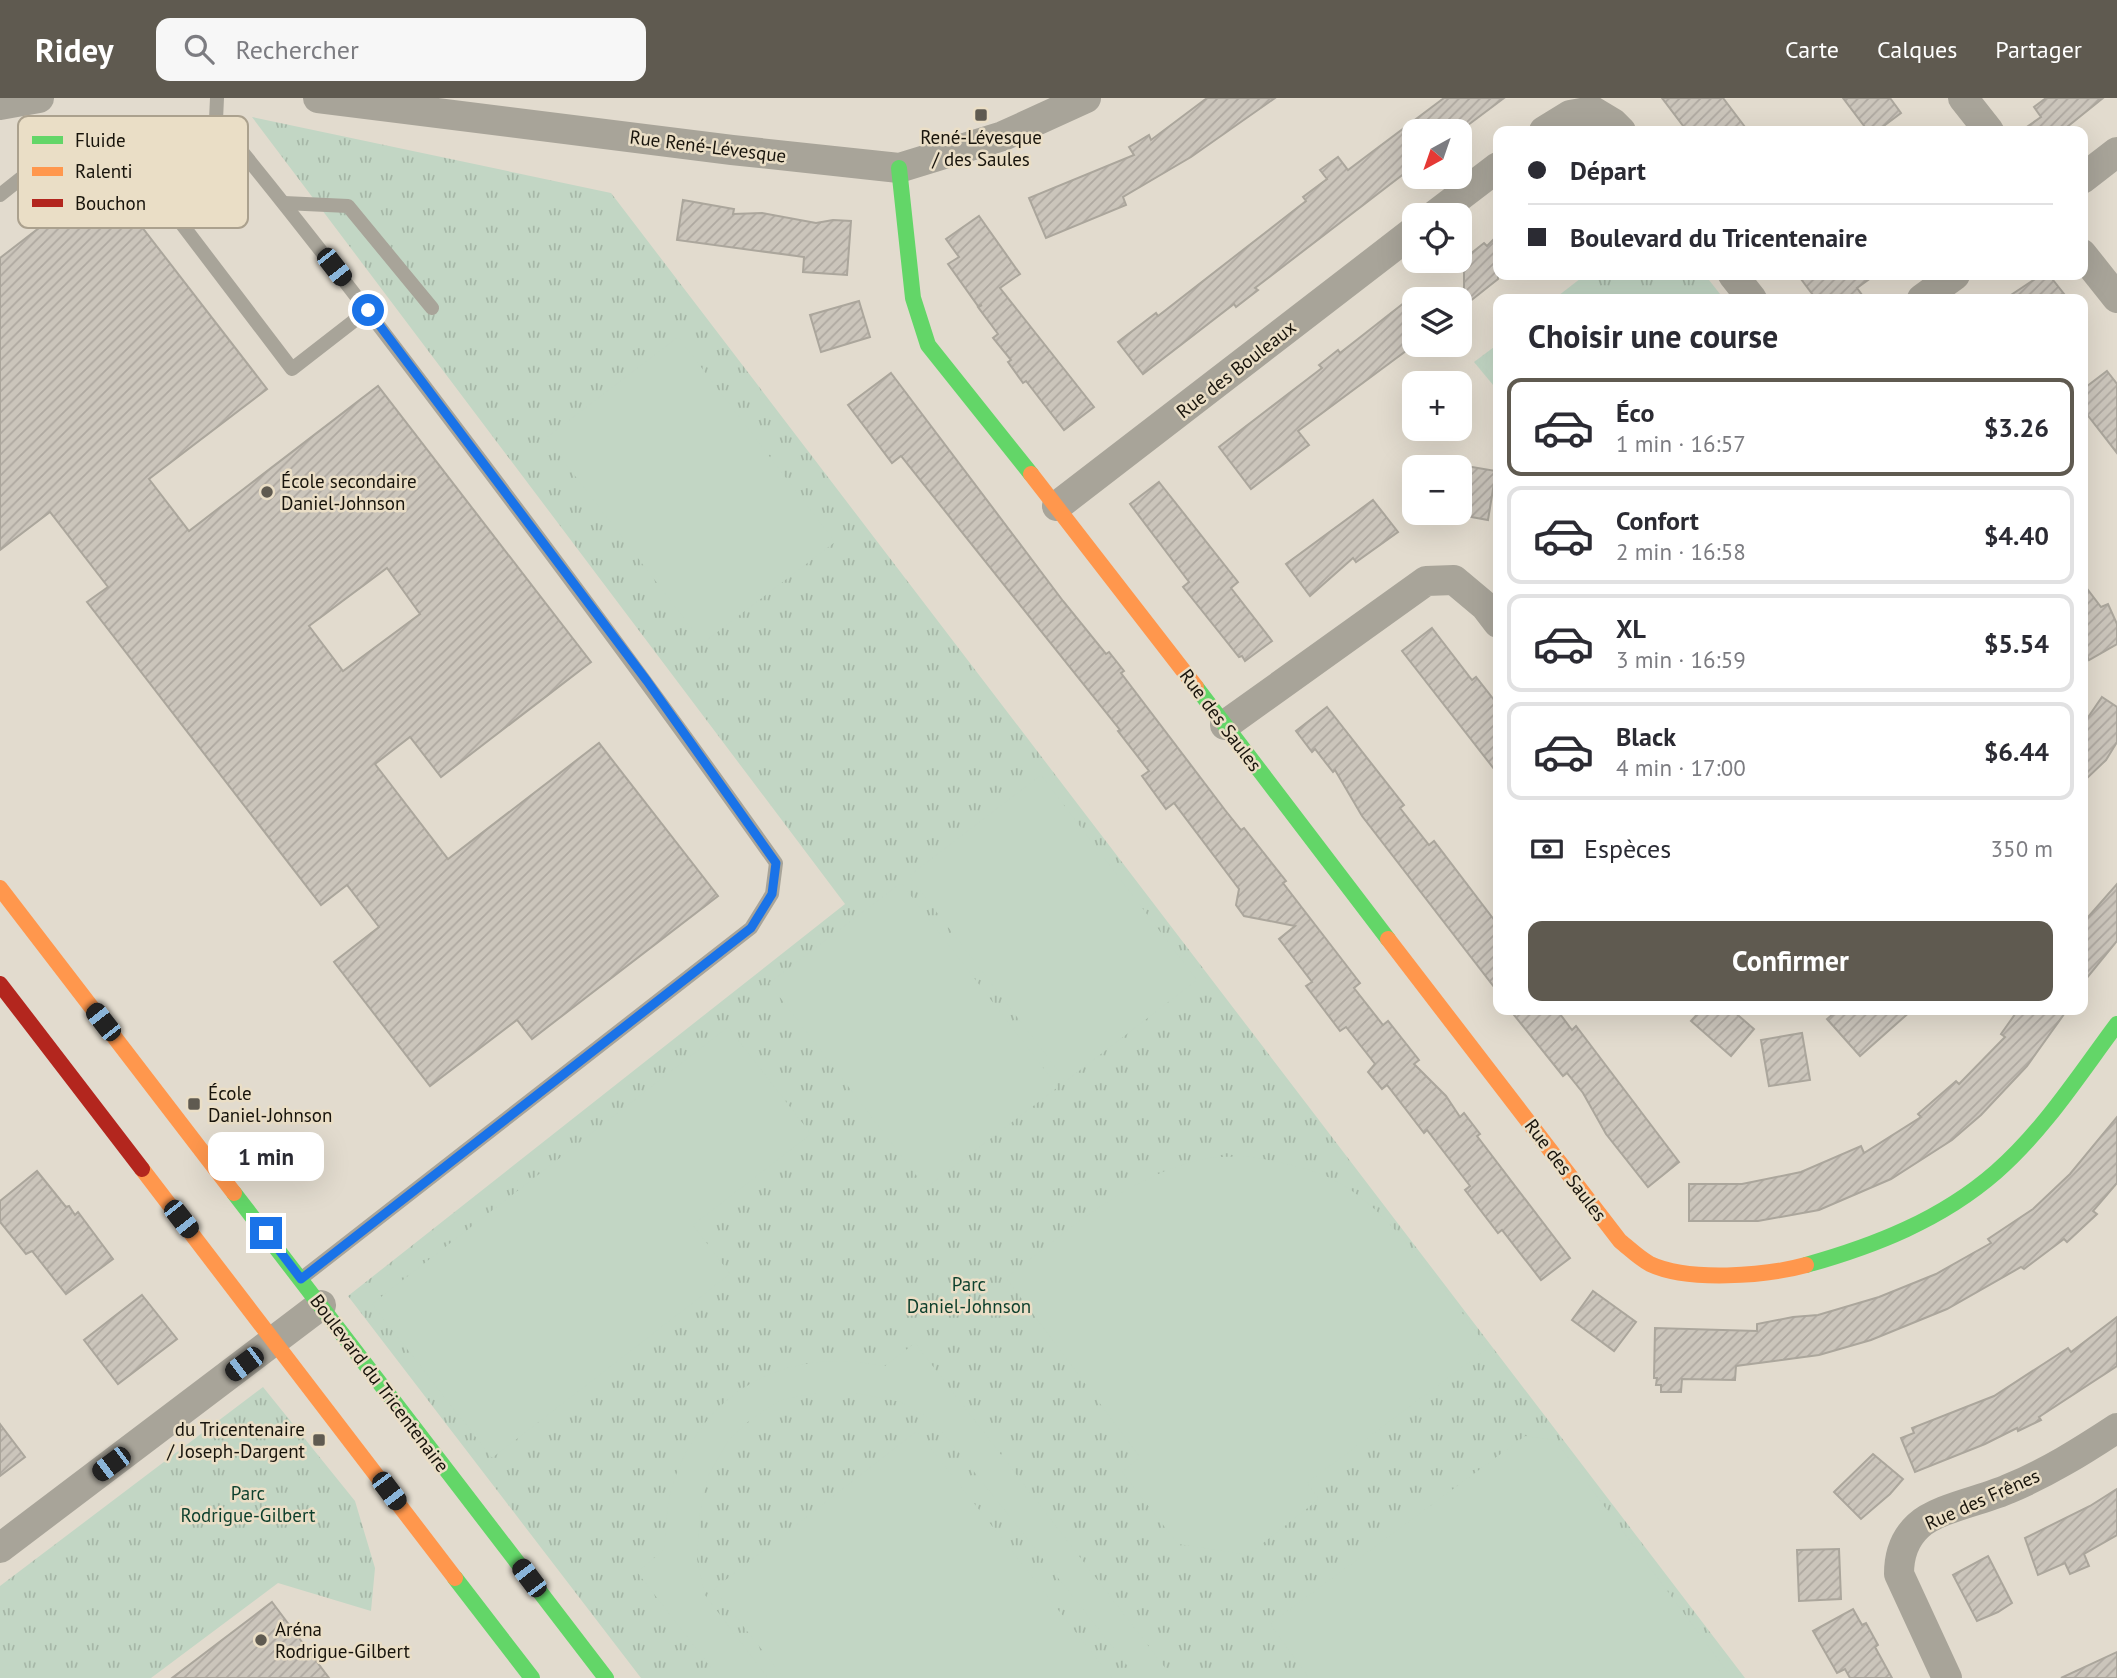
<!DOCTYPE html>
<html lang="fr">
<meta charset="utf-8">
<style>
body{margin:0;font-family:"PT Sans",sans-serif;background:#f7f7f7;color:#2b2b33;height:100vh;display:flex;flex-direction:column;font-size:26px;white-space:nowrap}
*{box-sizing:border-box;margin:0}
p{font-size:23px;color:#7c7c81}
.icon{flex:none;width:38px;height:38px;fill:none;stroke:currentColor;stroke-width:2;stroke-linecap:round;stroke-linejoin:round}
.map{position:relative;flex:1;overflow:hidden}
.side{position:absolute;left:1493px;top:196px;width:595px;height:721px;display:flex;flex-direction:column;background:#fff;border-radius:14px;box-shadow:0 7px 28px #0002}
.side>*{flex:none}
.hud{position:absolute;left:1493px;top:28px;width:595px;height:154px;border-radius:14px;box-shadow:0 7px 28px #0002;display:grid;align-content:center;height:154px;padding:0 35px;background:#fff}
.needle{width:46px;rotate:220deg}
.tools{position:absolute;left:1402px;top:21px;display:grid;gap:14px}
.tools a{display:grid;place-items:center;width:70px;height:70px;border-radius:14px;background:#fff;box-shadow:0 7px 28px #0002;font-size:35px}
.end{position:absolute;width:32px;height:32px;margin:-16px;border:9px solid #1a73e8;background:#fff;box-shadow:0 0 0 4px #fff}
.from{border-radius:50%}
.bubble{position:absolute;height:49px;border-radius:14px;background:#fff;box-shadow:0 7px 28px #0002;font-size:23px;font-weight:700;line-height:49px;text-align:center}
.car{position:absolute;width:21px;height:42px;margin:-21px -10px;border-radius:9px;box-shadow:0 0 5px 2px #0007;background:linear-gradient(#222 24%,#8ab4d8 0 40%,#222 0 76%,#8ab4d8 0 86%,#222 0)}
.hud b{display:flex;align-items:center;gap:24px;height:66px;font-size:26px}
.hud b+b{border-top:2px solid #e1e1e2}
.hud i{width:18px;height:18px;background:#2b2b33}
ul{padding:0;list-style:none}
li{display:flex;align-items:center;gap:21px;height:98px;margin:0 14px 10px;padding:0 21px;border:4px solid #e1e1e2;border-radius:14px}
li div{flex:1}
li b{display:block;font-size:26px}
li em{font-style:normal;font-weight:700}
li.selected{border-color:#5f5a50}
li>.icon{width:63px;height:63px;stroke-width:1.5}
h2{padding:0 35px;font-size:32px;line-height:84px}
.pay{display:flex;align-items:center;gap:18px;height:77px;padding:0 35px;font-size:26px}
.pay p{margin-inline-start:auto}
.primary-button{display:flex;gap:14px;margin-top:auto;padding:14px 35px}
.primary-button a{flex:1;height:80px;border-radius:14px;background:#5f5a50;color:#fff;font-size:28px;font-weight:700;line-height:80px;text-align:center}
header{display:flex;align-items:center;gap:42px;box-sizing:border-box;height:98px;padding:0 35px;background:#5f5a50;color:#fff}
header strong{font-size:33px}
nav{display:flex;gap:38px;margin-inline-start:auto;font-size:24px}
.search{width:490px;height:63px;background:#f7f7f7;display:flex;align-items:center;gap:18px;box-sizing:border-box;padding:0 24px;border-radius:14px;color:#7c7c81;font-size:26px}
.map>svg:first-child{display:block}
.park{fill:url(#park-tufts)}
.garden{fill:#c2d6c4}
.building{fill:url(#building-hatch);stroke:#aba69c;stroke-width:2;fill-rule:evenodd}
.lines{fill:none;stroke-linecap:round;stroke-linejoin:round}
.lane{stroke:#a8a499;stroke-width:14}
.street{stroke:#a8a499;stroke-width:30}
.fast{stroke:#63d668;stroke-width:16}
.slow{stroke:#ff974d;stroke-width:16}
.jam{stroke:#b3261e;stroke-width:16}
.route{stroke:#1a73e8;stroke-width:9}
.poi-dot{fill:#5f5a50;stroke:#eadec6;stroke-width:2.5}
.labels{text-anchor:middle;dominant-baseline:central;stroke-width:5;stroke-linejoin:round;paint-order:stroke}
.poi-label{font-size:19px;fill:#18140c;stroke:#eadec6;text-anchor:start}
.street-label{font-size:19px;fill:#18140c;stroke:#eadec6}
.park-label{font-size:19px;fill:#0d3f2c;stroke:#eadec6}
.key{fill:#eadec6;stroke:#aba18e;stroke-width:2}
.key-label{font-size:19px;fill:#18140c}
</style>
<header>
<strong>Ridey</strong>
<div class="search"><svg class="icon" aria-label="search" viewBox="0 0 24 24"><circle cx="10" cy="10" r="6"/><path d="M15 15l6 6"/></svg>Rechercher</div>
<nav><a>Carte</a><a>Calques</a><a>Partager</a></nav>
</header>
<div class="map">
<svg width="2117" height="1580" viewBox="0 0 2117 1580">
<defs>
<pattern id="park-tufts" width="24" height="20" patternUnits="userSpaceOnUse" patternTransform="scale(1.75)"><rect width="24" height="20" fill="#c2d6c4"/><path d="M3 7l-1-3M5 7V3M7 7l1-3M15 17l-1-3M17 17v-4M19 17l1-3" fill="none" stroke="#a6b7a7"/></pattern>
<pattern id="building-hatch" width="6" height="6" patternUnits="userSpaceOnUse" patternTransform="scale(1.75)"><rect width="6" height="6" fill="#cbc5bb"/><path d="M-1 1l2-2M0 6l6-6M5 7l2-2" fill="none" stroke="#aea8a0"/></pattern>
</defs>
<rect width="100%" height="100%" fill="#e2dbce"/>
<g class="park">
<path d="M 252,19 L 611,95 L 1745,1580 L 641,1580 L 348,1198 L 845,806 Z"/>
<path d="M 1585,177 L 1705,177 L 1724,201 L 1554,201 Z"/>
<path d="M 1498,246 L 1498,293 L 1474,264 Z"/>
<path d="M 263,1289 L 355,1403 L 375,1470 L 371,1513 L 278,1485 L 151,1580 L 0,1580 L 0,1488 Z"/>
</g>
<g class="garden">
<path d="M 678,239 L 835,444 L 703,545 L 546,340 Z"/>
<path d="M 1041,677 L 1197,882 L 1066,983 L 909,778 Z"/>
<path d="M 901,785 L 1058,989 L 926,1090 L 769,885 Z"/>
<path d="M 728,929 L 811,1036 L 693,1127 L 730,1176 L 492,1360 L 372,1206 Z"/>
<path d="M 1252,1059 C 1280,1064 1308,1069 1334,1082 C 1370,1101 1394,1130 1420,1161 C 1444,1190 1466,1220 1488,1250 L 1307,1385 L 1319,1401 L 1248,1457 L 1178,1446 L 1122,1374 L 1140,1359 L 1006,1180 C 1067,1134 1127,1078 1203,1061 C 1219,1058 1236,1059 1252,1059 Z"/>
<path d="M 915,1245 L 1173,1580 L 1137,1580 L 934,1323 L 901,1304 L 856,1295 L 816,1295 L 782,1302 L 752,1320 L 728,1343 L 708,1378 L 700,1415 L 697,1461 L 705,1497 L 768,1580 L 719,1580 L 637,1474 L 664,1452 C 666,1433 666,1411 671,1393 C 694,1312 757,1262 842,1263 C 856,1263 871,1266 885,1268 Z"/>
<path d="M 917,1333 L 1112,1580 L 784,1580 L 714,1491 Z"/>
<path d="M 1525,1338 L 1555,1342 L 1732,1580 L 1309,1580 L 1270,1526 Z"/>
</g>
<g class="building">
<path d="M 1207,0 L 1275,0 L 1191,59 L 1123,99 L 1126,107 L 1046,140 L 1029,100 L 1134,57 L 1129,49 L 1149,37 L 1151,42 Z"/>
<path d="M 1444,0 L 1504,0 L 1460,33 L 1414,33 L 1414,68 L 1255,190 L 1258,192 L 1236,209 L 1234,206 L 1143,276 L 1118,244 L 1156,215 L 1158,218 L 1306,103 L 1303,99 L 1327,81 L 1320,72 L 1338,59 L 1348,72 Z"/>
<path d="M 1662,0 L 1723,0 L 1748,33 L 1687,33 Z"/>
<path d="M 1843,0 L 1890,0 L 1901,15 L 1877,33 L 1868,33 Z"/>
<path d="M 2046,0 L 2103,0 L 2062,33 L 2021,33 L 2041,19 L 2034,9 Z"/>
<path d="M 104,80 L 267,291 L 149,381 L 189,433 L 378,288 L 591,564 L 441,679 L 410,639 L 375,666 L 448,761 L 599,645 L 718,798 L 532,941 L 517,922 L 430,988 L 334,864 L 379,829 L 347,787 L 321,807 L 87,504 L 108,489 L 50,414 L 0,452 L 0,160 ZM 387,470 L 420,516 L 343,573 L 309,528 Z"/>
<path d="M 683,102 L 734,111 L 733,116 L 762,115 L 816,125 L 833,122 L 851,123 L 847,177 L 803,174 L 804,159 L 677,142 Z"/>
<path d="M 979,118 L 1020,176 L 1000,190 L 1094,309 L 1064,332 L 1026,283 L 1023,285 L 1008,264 L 1011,262 L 993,240 L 998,236 L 978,209 L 982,207 L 978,208 L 948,166 L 959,159 L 946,141 Z"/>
<path d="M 1498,137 L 1498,181 L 1464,208 L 1464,161 L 1484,145 L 1487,148 Z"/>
<path d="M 1798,177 L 1875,177 L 1857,190 L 1865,201 L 1816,201 Z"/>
<path d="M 2041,177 L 2049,177 L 2068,201 L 2005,201 Z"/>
<path d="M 1414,197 L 1414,247 L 1298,333 L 1309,347 L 1251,391 L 1219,349 L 1322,270 L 1319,267 L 1338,252 L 1340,255 Z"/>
<path d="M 859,203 L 870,239 L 821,254 L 810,217 Z"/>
<path d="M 2107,273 L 2117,286 L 2117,355 L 2082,310 L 2082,292 Z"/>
<path d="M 891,275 L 1063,503 L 1106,556 L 1109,554 L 1124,573 L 1121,575 L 1225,712 L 1241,732 L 1244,730 L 1286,783 L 1283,785 L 1360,885 L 1354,890 L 1383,927 L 1388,923 L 1419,962 L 1414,966 L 1446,998 L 1460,1019 L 1464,1015 L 1480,1036 L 1477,1038 L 1570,1160 L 1541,1182 L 1502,1132 L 1498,1135 L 1465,1092 L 1470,1088 L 1427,1032 L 1424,1035 L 1387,987 L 1382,991 L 1368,974 L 1375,966 L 1346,929 L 1340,933 L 1306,888 L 1312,884 L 1279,841 L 1295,828 L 1244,818 L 1236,807 L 1239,791 L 1174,705 L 1166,711 L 1142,678 L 1149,673 L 1118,633 L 1120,632 L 901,358 L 892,365 L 848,307 Z"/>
<path d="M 1460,367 L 1496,373 L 1488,422 L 1460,417 Z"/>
<path d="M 1159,384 L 1238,484 L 1231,490 L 1272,543 L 1245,563 L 1242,558 L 1239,559 L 1183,489 L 1189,484 L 1130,406 Z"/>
<path d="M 1373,402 L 1398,434 L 1356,464 L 1353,460 L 1310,498 L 1286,466 Z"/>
<path d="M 2082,484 L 2101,509 L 2108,506 L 2117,526 L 2117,546 L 2089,562 L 2082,549 Z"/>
<path d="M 1432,530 L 1472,582 L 1476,579 L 1498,607 L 1498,676 L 1402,553 Z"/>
<path d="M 2102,599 L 2117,609 L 2117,644 L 2106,662 L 2082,685 L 2082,628 Z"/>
<path d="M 1327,609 L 1404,707 L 1400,710 L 1429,747 L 1434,743 L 1498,827 L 1498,894 L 1362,718 L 1335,672 L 1333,674 L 1315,651 L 1312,654 L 1296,633 Z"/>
<path d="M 2117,786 L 2117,843 L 2082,886 L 2082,826 Z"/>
<path d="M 1510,912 L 1557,912 L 1572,932 L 1576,928 L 1679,1064 L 1648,1089 L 1606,1036 L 1583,995 L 1567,975 L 1563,978 Z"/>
<path d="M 1701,912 L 1732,912 L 1754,931 L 1731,958 L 1691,923 Z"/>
<path d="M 1838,912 L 1912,912 L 1860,958 L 1827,921 Z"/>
<path d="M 2018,912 L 2067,912 L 2027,968 L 1981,1017 L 1952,1042 L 1891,1081 L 1819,1112 L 1758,1123 L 1689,1123 L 1689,1086 L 1742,1086 L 1801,1074 L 1861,1048 L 1864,1055 L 1921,1019 L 1918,1016 L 1956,983 L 1959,986 L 2005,939 L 2001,936 Z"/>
<path d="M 1802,935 L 1810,982 L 1769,988 L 1761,942 Z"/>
<path d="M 2117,1019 L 2117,1085 L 2093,1113 L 2097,1116 L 2067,1144 L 2064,1141 L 2024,1171 L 2021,1169 L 1947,1211 L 1871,1242 L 1819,1257 L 1736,1268 L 1735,1282 L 1682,1281 L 1681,1294 L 1661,1294 L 1661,1287 L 1656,1287 L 1657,1280 L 1654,1280 L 1655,1230 L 1757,1233 L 1757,1226 L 1793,1219 L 1818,1217 L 1879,1199 L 1936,1176 L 1991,1145 L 1988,1141 L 2033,1111 L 2070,1076 Z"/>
<path d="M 37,1073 L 66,1109 L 69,1108 L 75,1117 L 78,1114 L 113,1161 L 66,1196 L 32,1153 L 26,1156 L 0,1124 L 0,1103 Z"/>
<path d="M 1593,1193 L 1636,1224 L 1614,1253 L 1572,1222 Z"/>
<path d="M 142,1197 L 177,1241 L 118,1286 L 84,1242 Z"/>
<path d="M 2117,1219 L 2117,1268 L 2039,1319 L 2041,1322 L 2018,1333 L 2017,1330 L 1985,1346 L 1915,1374 L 1901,1340 L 1914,1335 L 1912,1330 L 1994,1298 L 2068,1250 L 2071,1254 Z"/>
<path d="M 0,1326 L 25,1359 L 0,1378 Z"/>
<path d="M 1873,1356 L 1903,1381 L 1890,1396 L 1861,1421 L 1834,1394 Z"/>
<path d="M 2117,1391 L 2117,1437 L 2084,1456 L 2089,1468 L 2070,1476 L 2065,1465 L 2038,1477 L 2025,1440 L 2090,1408 Z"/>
<path d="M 1839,1451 L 1841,1501 L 1799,1503 L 1797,1452 Z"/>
<path d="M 1988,1458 L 2012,1505 L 1998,1514 L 1977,1523 L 1953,1477 Z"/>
<path d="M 272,1504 L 329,1580 L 172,1580 Z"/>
<path d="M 1853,1511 L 1862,1527 L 1866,1525 L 1878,1547 L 1875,1549 L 1892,1580 L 1850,1580 L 1845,1571 L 1837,1575 L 1813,1533 Z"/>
<path d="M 2117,1554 L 2117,1580 L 2061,1580 Z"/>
</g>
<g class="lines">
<g class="lane">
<path d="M 217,0 L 216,22 C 307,132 393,246 479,360 C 580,494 679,628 776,765 L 772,796 L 751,830 L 302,1180"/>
<path d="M 143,75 L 216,22"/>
<path d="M 0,97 L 49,58 L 77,48 L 143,75 L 292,271 L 368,212"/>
<path d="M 284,105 L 348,108 L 432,210"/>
</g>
<g class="street">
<path d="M 318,0 L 732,52 L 899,70 L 1003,38 L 1086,0"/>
<path d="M 1963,0 L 1989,33"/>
<path d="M 0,7 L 39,0"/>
<path d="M 1544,33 L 1570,17 L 1593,13 L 1613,25 L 1621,33"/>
<path d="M 2082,81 L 2117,54"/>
<path d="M 1435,117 L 1498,69"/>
<path d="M 2082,156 L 2117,200"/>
<path d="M 1733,177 L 1752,201"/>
<path d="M 1922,201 L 1955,177"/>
<path d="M 1057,408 L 1414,133"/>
<path d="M 1225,627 L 1426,483 L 1454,482 L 1485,508 L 1498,525"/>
<path d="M 0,1450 L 321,1207"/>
<path d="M 1947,1580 L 1899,1476 C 1899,1458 1904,1441 1918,1428 C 1937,1410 1984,1402 2008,1391 C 2047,1375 2082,1353 2117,1330"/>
</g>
<g class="fast">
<path d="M 899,70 L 913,200 L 928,247 L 1031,376"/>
<path d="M 1196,589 L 1388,841"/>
<path d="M 234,1095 L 606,1580"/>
<path d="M 1806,1167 C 1874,1148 1941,1122 1996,1074 C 2044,1032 2079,977 2117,926"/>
<path d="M 455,1480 L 532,1580"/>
</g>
<g class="slow">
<path d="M 1031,376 L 1196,589"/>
<path d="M 0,790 L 234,1095"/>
<path d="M 1388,841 L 1620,1143 C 1630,1151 1639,1160 1650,1166 C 1688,1184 1766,1178 1806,1167"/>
<path d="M 142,1071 L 455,1480"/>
</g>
<path class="jam" d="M 0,886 L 142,1071"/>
</g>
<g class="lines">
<path class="route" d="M 266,1135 L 301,1181 L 751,830 L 772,796 L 776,765 L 647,583 L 368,212"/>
</g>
<g class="poi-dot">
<rect x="974" y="10" width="14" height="14" rx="3.5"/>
<circle cx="267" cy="394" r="7"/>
<rect x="187" y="999" width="14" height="14" rx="3.5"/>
<rect x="312" y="1335" width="14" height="14" rx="3.5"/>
<circle cx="261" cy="1542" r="7"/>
</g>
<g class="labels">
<g class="poi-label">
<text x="981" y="39" text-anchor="middle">René-Lévesque<tspan x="981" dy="22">/ des Saules</tspan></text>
<text x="281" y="383">École secondaire<tspan x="281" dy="22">Daniel-Johnson</tspan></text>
<text x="208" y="995">École<tspan x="208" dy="22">Daniel-Johnson</tspan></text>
<text x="305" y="1331" text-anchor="end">du Tricentenaire<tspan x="305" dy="22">/ Joseph-Dargent</tspan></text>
<text x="275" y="1531">Aréna<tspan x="275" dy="22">Rodrigue-Gilbert</tspan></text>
</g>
<g class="street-label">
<text transform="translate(708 48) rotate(7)">Rue René-Lévesque</text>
<text transform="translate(1236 271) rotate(-38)">Rue des Bouleaux</text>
<text transform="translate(1221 622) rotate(53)">Rue des Saules</text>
<text transform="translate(1566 1072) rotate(53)">Rue des Saules</text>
<text transform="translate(380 1285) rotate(53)">Boulevard du Tricentenaire</text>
<text transform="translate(1982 1401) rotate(-24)">Rue des Frênes</text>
</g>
<g class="park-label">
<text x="969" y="1186">Parc<tspan x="969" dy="22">Daniel-Johnson</tspan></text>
<text x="248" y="1395">Parc<tspan x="248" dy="22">Rodrigue-Gilbert</tspan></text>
</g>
</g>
<rect x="18" y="18" width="230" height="112" rx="10" class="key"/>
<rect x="32" y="38" width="31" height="8" fill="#63d668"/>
<rect x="32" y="69" width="31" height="9" fill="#ff974d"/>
<rect x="32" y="101" width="31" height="8" fill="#b3261e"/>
<g class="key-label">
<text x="75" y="49">Fluide</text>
<text x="75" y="80">Ralenti</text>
<text x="75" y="112">Bouchon</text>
</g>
</svg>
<div class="tools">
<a><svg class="needle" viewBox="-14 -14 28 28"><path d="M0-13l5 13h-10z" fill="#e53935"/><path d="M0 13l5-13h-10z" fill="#7c7c81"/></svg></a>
<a><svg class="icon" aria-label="locate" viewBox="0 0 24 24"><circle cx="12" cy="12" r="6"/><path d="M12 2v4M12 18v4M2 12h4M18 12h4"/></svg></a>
<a><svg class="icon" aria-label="layers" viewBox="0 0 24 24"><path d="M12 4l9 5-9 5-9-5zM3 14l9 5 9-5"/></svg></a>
<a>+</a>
<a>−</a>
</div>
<i class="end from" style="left:368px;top:212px"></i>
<i class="end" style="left:266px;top:1135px"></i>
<div class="bubble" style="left:208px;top:1034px;width:116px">1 min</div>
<i class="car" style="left:334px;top:169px;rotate:142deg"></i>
<i class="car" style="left:103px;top:924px;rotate:322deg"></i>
<i class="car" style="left:181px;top:1121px;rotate:142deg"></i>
<i class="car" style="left:244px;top:1266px;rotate:233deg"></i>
<i class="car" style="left:111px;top:1366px;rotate:233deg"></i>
<i class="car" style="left:389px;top:1393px;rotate:143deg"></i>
<i class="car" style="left:529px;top:1480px;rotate:323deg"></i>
<div class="hud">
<b><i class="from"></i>Départ</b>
<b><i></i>Boulevard du Tricentenaire</b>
</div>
<section class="side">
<h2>Choisir une course</h2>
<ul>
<li class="selected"><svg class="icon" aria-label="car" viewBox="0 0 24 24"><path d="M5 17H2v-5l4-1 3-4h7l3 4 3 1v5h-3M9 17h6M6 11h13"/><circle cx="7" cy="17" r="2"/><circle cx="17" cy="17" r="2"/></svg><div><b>Éco</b><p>1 min · 16:57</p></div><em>$3.26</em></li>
<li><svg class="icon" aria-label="car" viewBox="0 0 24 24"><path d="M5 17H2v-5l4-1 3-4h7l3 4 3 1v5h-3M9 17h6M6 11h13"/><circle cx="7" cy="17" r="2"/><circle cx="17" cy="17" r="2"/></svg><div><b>Confort</b><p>2 min · 16:58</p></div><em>$4.40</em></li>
<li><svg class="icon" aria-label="car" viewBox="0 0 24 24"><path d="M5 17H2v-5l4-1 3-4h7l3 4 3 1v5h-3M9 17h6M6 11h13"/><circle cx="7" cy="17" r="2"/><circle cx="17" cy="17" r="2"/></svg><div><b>XL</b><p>3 min · 16:59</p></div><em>$5.54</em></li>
<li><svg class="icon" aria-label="car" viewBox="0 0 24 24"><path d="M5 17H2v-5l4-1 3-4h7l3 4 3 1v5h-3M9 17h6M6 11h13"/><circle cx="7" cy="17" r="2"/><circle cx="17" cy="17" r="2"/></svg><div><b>Black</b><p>4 min · 17:00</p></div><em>$6.44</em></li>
</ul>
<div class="pay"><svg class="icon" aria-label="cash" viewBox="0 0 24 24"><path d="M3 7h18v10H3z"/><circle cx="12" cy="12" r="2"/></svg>Espèces<p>350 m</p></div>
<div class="primary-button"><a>Confirmer</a></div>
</section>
</div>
